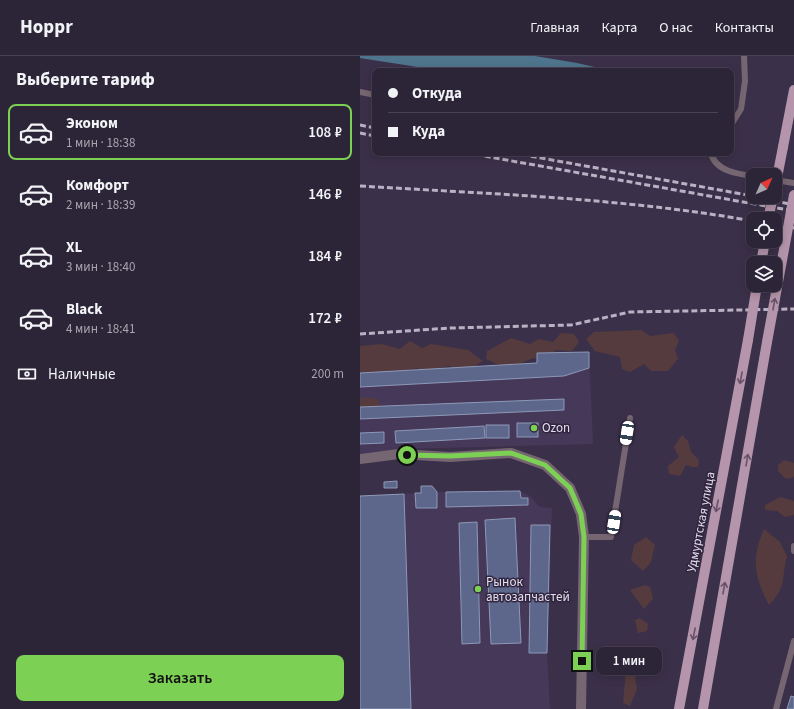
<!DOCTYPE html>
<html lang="ru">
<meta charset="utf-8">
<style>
body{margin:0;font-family:"Source Sans 3",sans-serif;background:#342c3f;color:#f1f3f6;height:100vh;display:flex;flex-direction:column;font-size:15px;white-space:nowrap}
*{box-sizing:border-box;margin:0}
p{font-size:13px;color:#a6a4ad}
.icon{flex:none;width:22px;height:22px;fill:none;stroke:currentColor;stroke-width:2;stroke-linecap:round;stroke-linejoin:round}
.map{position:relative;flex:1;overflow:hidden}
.panel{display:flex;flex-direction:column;background:#2c2437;width:360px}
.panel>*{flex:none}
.top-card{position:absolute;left:12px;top:12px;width:362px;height:88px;border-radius:8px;box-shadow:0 2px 10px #0003,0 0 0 1px #484152;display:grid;align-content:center;height:88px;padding:0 16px;background:#2c2437}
.needle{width:26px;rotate:45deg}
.controls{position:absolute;left:386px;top:112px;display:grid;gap:8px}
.controls a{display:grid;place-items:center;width:36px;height:36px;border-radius:8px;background:#2c2437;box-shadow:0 2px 10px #0003,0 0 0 1px #484152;font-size:20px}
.end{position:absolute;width:18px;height:18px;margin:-9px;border:5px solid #7cd155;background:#111;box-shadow:0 0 0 2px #111}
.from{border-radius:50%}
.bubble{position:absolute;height:28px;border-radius:8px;background:#2c2437;box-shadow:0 2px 10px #0003,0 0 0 1px #484152;font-size:13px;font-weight:600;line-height:28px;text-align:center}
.car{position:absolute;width:12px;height:24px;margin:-12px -6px;border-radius:5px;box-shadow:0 0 3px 1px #0007;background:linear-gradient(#fff 24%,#345 0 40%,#fff 0 76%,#345 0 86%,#fff 0)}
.top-card b{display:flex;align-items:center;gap:14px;height:38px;font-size:15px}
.top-card b+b{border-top:1px solid #484152}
.top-card i{width:10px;height:10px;background:#f1f3f6}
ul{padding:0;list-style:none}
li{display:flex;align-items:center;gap:12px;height:56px;margin:0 8px 6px;padding:0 8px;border:2px solid transparent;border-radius:8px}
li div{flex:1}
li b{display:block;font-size:15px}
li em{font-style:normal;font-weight:600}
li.on{border-color:#7cd155}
li>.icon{width:36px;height:36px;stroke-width:1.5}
h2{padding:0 16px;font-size:18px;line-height:48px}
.pay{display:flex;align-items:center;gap:10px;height:44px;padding:0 16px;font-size:15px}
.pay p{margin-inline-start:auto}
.primary-button{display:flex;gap:8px;margin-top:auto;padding:8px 16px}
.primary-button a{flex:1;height:46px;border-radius:8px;background:#7cd155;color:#111;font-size:16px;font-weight:600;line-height:46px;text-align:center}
header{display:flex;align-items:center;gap:24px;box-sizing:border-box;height:56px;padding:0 20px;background:#2c2437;border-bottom:1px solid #484152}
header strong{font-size:19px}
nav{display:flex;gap:22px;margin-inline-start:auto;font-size:14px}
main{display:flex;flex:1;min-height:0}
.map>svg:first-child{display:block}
.built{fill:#463858}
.green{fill:#553b3e}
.water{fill:#4f758e}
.building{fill:#5c678b;stroke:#8e98b7}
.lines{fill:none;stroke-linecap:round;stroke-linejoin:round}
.service{stroke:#766671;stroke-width:6}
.minor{stroke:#766671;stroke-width:10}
.primary{stroke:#b595ab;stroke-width:10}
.rail{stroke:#bab2c4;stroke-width:3;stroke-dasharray:6 3;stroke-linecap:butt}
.primary-bridge{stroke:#b595ab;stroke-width:10}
.oneway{stroke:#66526a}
.route{stroke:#7cd155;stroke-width:5}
.poi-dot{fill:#7cd155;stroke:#31263f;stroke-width:1.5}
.labels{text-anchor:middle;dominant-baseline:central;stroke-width:3;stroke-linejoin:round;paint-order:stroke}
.poi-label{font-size:13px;fill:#e4dded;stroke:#31263f;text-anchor:start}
.street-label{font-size:13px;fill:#e4dded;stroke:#31263f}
</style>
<header>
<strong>Hoppr</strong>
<nav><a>Главная</a><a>Карта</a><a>О нас</a><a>Контакты</a></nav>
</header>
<main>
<section class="panel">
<h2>Выберите тариф</h2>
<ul>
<li class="on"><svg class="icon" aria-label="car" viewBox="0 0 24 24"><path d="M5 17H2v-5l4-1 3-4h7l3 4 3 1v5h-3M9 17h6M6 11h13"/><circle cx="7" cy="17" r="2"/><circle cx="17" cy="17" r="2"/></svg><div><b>Эконом</b><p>1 мин · 18:38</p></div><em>108 ₽</em></li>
<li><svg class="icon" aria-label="car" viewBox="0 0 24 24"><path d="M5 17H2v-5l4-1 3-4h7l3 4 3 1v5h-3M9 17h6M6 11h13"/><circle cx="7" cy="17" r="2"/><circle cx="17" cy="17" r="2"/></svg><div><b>Комфорт</b><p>2 мин · 18:39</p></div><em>146 ₽</em></li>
<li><svg class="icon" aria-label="car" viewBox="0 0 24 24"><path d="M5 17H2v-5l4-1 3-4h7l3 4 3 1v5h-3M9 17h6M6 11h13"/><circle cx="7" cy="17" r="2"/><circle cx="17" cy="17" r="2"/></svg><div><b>XL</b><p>3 мин · 18:40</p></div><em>184 ₽</em></li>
<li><svg class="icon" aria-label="car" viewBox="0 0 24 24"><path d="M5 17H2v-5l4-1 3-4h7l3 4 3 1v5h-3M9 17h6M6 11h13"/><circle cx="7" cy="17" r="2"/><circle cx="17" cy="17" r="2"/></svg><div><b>Black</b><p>4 мин · 18:41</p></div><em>172 ₽</em></li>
</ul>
<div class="pay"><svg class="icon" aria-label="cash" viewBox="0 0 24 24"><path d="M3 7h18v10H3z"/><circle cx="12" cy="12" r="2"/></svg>Наличные<p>200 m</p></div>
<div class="primary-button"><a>Заказать</a></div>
</section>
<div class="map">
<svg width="434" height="653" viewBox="0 0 434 653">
<rect width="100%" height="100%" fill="#3b3049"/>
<g class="built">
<path d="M 229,296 L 233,388 L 42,393 L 0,398 L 0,317 L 176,307 L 177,297 Z"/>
<path d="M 61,430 L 72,430 L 77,436 L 86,436 L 160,435 L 170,440 L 180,451 L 192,452 L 187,597 L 190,653 L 0,653 L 0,440 L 61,437 Z"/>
</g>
<g class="green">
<path d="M 281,274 L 290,280 L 314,277 L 319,285 L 315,294 L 318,303 L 308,315 L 291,315 L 284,308 L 270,316 L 262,313 L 260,301 L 235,295 L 226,283 L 234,276 Z"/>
<path d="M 201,277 L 214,278 L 219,286 L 212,295 L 195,294 L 191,305 L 173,302 L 148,313 L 126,303 L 127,295 L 151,282 L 170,288 L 179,283 L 193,286 Z"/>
<path d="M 50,285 L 62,292 L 71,288 L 108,294 L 123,305 L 105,316 L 89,310 L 64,316 L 57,312 L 28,319 L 0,317 L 0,290 L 22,288 L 40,293 Z"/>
<path d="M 0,342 L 15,342 L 21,347 L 17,352 L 0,354 Z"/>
<path d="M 322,379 L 328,385 L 331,396 L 339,404 L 338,411 L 332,411 L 326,409 L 320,420 L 309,418 L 308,410 L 319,401 L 314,391 Z"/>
<path d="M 424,404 L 434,407 L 434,421 L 426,423 L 418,415 L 418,409 Z"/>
<path d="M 420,441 L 434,445 L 434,459 L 425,461 L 417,455 L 405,454 L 405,449 Z"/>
<path d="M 404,473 L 420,486 L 427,500 C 421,523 427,531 409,549 C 394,520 391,503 404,473 Z"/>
<path d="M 286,481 L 295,489 L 291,506 L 283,515 L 271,504 L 274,489 Z"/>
<path d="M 285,529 L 290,531 L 293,543 L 284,553 L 270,534 Z"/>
<path d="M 280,562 L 288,568 L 287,575 L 278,577 L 275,564 Z"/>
<path d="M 278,610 L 280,613 L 275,622 L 277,633 L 270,650 L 263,647 L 266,614 Z"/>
</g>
<path class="water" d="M 0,0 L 175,0 L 217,7 L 252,15 L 83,15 L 0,2 Z"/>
<g class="building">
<path d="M 229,296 L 229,312 L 204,320 L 0,331 L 0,317 L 177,307 L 177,297 Z"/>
<path d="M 204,343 L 204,354 L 0,363 L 0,351 Z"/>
<rect x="157" y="367" width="21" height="14"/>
<rect x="126" y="369" width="23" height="13"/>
<path d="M 124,370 L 125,382 L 36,387 L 35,375 Z"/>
<path d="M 24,376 L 24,387 L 0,388 L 0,377 Z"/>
<path d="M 37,425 L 37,432 L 24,432 L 24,426 Z"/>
<path d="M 61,430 L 72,430 L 77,436 L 77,452 L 56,452 L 55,437 L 61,437 Z"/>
<path d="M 160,435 L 161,442 L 168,442 L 168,449 L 86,451 L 86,436 Z"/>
<path d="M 44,438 L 51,653 L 0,653 L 0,440 Z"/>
<path d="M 155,462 L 161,587 L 131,588 L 125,464 Z"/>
<path d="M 117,466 L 120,587 L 102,588 L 99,467 Z"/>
<path d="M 171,469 L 190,469 L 187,597 L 169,597 Z"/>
<path d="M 431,640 L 434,641 L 434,653 L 427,653 Z"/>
</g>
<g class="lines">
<g class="service">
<path d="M 0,36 L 15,39"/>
<path d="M 371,69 L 381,53 L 385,25 L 384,0"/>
<path d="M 351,97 C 355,115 378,118 393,120"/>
<path d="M 415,124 L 434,127"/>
<path d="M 224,481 L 251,481 L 270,362"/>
<path d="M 434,490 L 434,495"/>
<path d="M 416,653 L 434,585"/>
</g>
<path class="minor" d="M 0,403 L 39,398 L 90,401 L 151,397 L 185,409 L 210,432 L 221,458 L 224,481 L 221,653"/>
<g class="primary">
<path d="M 423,91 L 434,34"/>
<path d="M 401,207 L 405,185"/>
<path d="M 319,653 L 388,284"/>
<path d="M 343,653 L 407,286"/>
</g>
<g class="rail">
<path d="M 0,69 L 15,72"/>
<path d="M 0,77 L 15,80"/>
<path d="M 107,97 L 434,155"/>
<path d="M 153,97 L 393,140"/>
<path d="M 0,130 C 131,138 263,142 393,165"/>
<path d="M 396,141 L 434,149"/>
<path d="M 415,169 L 434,172"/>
<path d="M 0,278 L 91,272 L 211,269 L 270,256 L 434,253"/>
</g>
<g class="primary-bridge">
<path d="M 415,132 L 423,91"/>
<path d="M 408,163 L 413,141"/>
<path d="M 388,284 L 397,229"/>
<path d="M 407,286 L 434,139"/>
</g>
</g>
<defs><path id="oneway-shaft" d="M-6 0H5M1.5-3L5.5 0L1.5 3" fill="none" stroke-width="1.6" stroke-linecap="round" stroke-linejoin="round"/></defs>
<g class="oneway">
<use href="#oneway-shaft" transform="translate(414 248) rotate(-80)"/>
<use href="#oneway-shaft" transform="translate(381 322) rotate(101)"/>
<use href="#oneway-shaft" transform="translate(387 404) rotate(-80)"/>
<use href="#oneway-shaft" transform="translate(357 450) rotate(101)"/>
<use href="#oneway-shaft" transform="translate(364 532) rotate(-80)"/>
<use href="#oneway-shaft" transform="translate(334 578) rotate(101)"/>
</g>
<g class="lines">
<path class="route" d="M 47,399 L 90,400 L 151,397 L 185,409 L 210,432 L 221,458 L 224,481 L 222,605"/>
</g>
<g class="poi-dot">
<circle cx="174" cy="372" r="4"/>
<circle cx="118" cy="533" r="4"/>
</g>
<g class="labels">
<g class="poi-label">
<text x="182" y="372">Ozon</text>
<text x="126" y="526">Рынок<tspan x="126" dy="15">автозапчастей</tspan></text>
</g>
<g class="street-label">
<text transform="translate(341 466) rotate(-79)">Удмуртская улица</text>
</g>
</g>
</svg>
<div class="controls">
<a><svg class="needle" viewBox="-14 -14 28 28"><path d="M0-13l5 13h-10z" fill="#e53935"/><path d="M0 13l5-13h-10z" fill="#a6a4ad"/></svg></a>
<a><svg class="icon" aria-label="locate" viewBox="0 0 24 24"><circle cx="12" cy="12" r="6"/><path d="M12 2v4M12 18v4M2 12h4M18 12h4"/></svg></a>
<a><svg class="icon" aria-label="layers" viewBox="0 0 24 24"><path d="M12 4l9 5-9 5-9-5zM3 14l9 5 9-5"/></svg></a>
</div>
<i class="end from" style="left:47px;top:399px"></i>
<i class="end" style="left:222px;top:605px"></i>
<div class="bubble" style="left:236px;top:591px;width:66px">1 мин</div>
<i class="car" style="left:267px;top:377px;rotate:189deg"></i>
<i class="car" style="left:254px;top:466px;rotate:9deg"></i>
<div class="top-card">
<b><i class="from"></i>Откуда</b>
<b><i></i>Куда</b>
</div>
</div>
</main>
